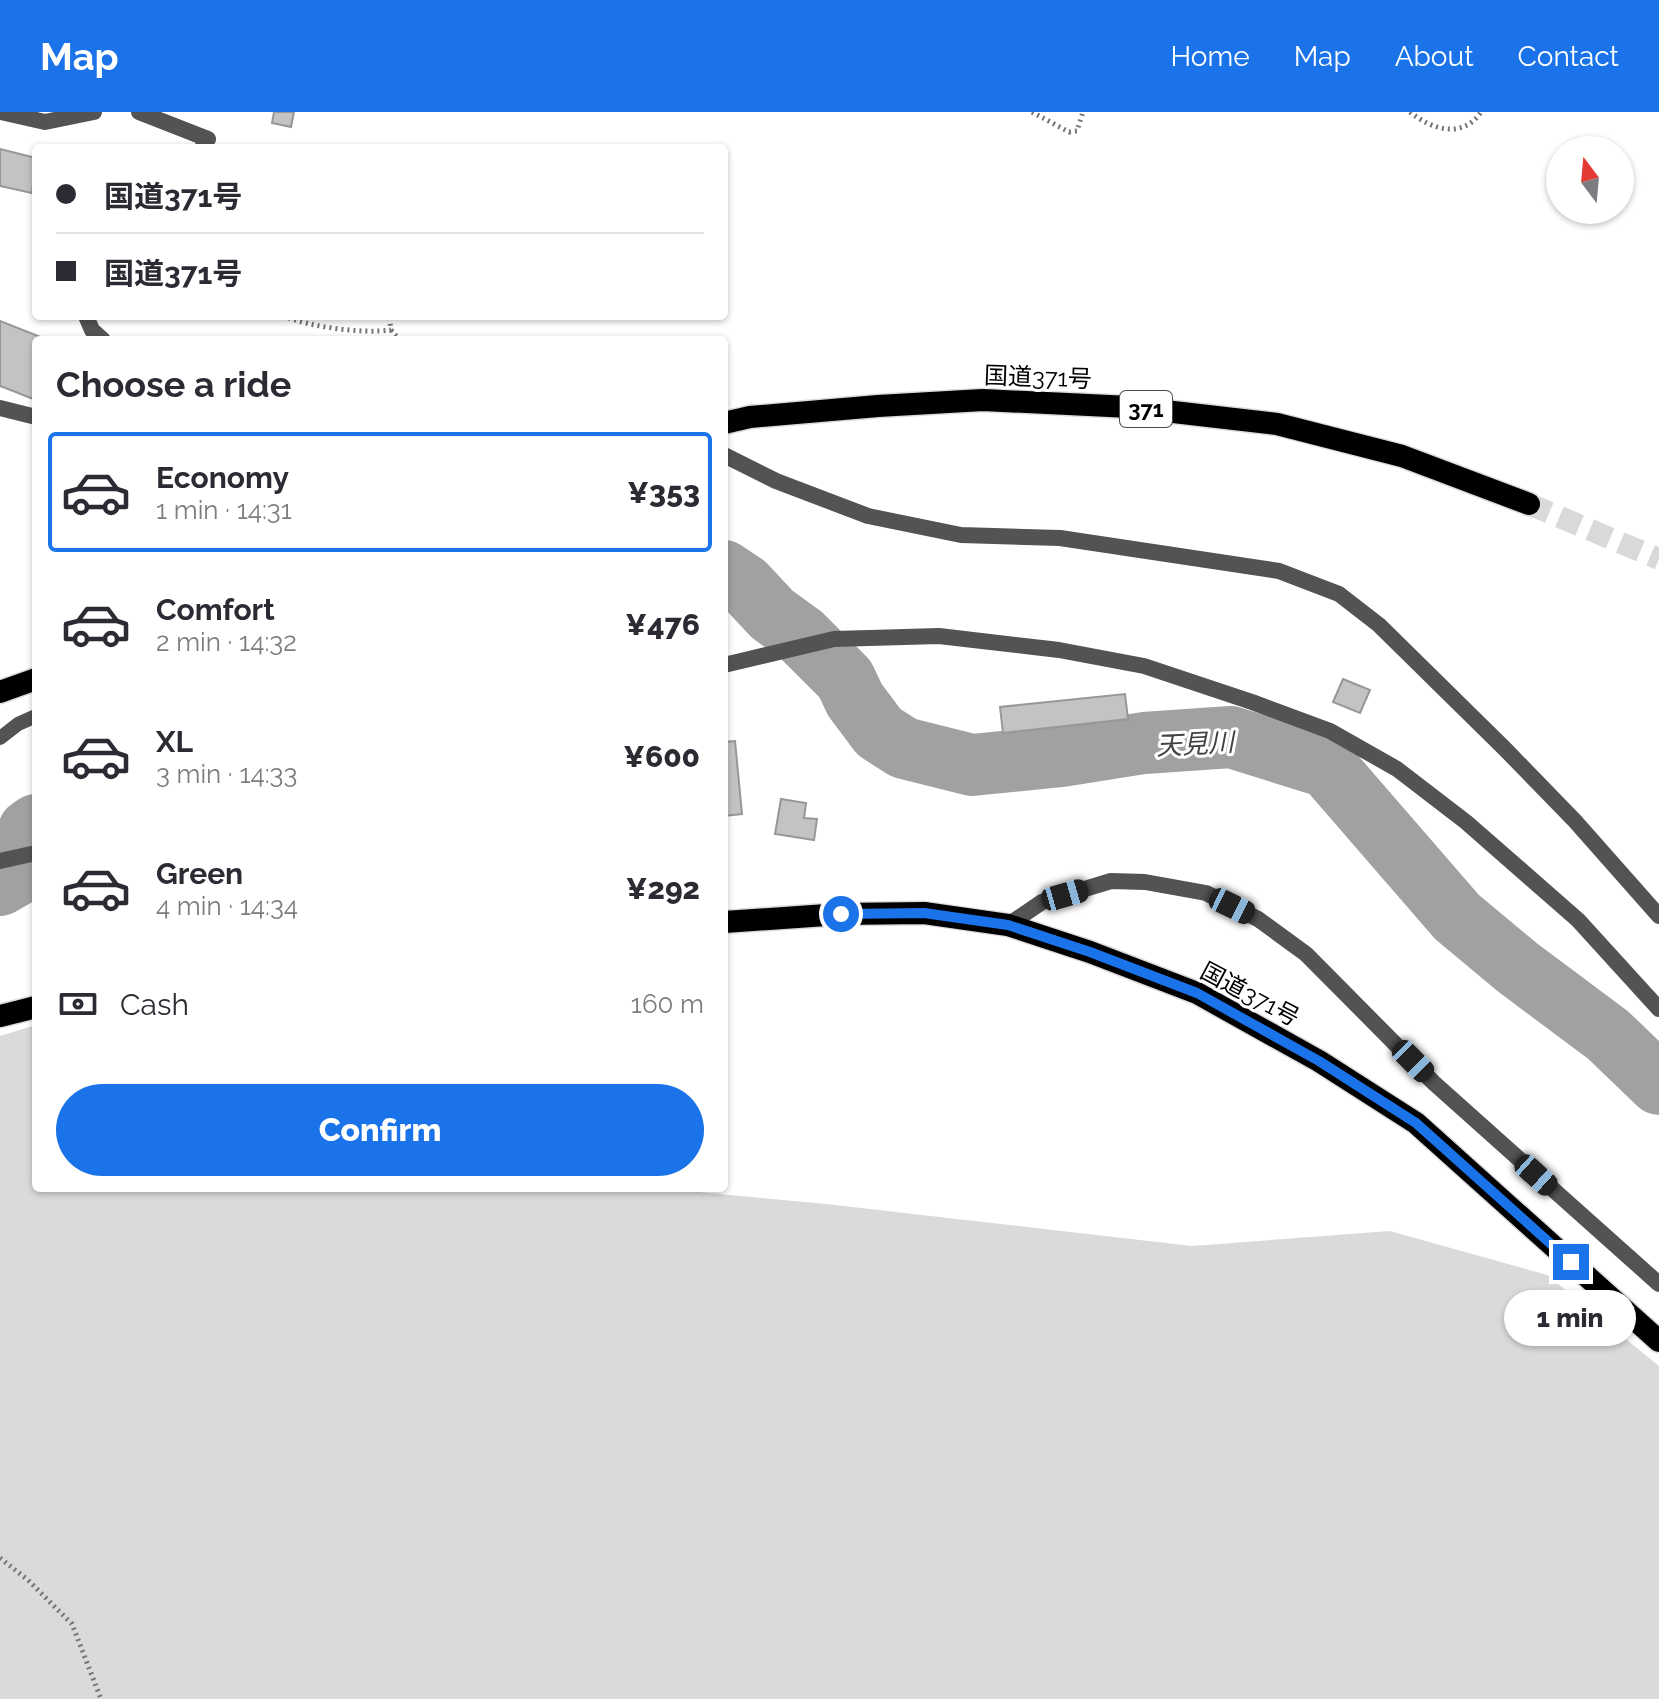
<!DOCTYPE html>
<meta charset="utf-8">
<style>
body{margin:0;font-family:Raleway,"Noto Sans JP",sans-serif;background:#f2f2f3;color:#2b2b33;height:100vh;display:flex;flex-direction:column;font-size:30px;white-space:nowrap}
*{box-sizing:border-box;margin:0}
p{font-size:26px;color:#7c7c81}
.icon{flex:none;width:44px;height:44px;fill:none;stroke:currentColor;stroke-width:2;stroke-linecap:round;stroke-linejoin:round}
.map{position:relative;flex:1;overflow:hidden}
.drawer{position:absolute;left:32px;top:224px;width:696px;height:856px;display:flex;flex-direction:column;background:#fff;border-radius:8px;box-shadow:0 2px 6px #0004}
.drawer>*{flex:none}
.banner{position:absolute;left:32px;top:32px;width:696px;height:176px;border-radius:8px;box-shadow:0 2px 6px #0004;display:grid;align-content:center;height:176px;padding:0 24px;background:#fff}
.needle{width:52px;rotate:344deg}
.fabs{position:absolute;left:1546px;top:24px;display:grid;gap:16px}
.fabs a{display:grid;place-items:center;width:88px;height:88px;border-radius:50%;background:#fff;box-shadow:0 2px 6px #0004;font-size:40px}
.end{position:absolute;width:36px;height:36px;margin:-18px;border:10px solid #1a73e8;background:#fff;box-shadow:0 0 0 4px #fff}
.from{border-radius:50%}
.bubble{position:absolute;height:56px;border-radius:28px;background:#fff;box-shadow:0 2px 6px #0004;font-size:26px;font-weight:800;line-height:56px;text-align:center}
.car{position:absolute;width:24px;height:48px;margin:-24px -12px;border-radius:10px;box-shadow:0 0 6px 2px #0007;background:linear-gradient(#222 24%,#8ab4d8 0 40%,#222 0 76%,#8ab4d8 0 86%,#222 0)}
.banner b{display:flex;align-items:center;gap:28px;height:76px;font-size:30px}
.banner b+b{border-top:2px solid #e1e1e2}
.banner i{width:20px;height:20px;background:#2b2b33}
ul{padding:0;list-style:none}
li{display:flex;align-items:center;gap:24px;height:120px;margin:0 16px 12px;padding:0 8px;border:4px solid transparent;border-radius:8px}
li div{flex:1}
li b{display:block;font-size:30px}
li em{font-style:normal;font-weight:800}
li.selected{border-color:#1a73e8}
li>.icon{width:72px;height:72px;stroke-width:1.5}
h2{padding:0 24px;font-size:36px;line-height:96px}
.pay{display:flex;align-items:center;gap:20px;height:88px;padding:0 24px;font-size:30px}
.pay p{margin-inline-start:auto}
.primary-button{display:flex;gap:16px;margin-top:auto;padding:16px 24px}
.primary-button a{flex:1;height:92px;border-radius:48px;background:#1a73e8;color:#fff;font-size:32px;font-weight:800;line-height:92px;text-align:center}
header{display:flex;align-items:center;gap:48px;box-sizing:border-box;height:112px;padding:0 40px;background:#1a73e8;color:#fff}
header strong{font-size:38px}
nav{display:flex;gap:44px;margin-inline-start:auto;font-size:28px}
.map>svg:first-child{display:block}
.green{fill:#dadada}
.lines{fill:none;stroke-linecap:round;stroke-linejoin:round}
.river{stroke:#a1a1a1;stroke-width:62}
.building{fill:#c3c3c3;stroke:#979797;stroke-width:2}
.trunk-tunnel{stroke:#d9d9d9;stroke-width:22;stroke-dasharray:22 11;stroke-linecap:butt}
.trunk-casing{stroke:#dbdbdb;stroke-width:25}
.path{stroke:#757575;stroke-width:5;stroke-dasharray:2 4;stroke-linecap:butt}
.service{stroke:#535353;stroke-width:14}
.minor{stroke:#535353;stroke-width:16}
.trunk{stroke:#000;stroke-width:22}
.route{stroke:#1a73e8;stroke-width:10}
.labels{text-anchor:middle;dominant-baseline:central;stroke-width:6;stroke-linejoin:round;paint-order:stroke}
.shield{fill:#fff;stroke:#4c4c4c;stroke-width:2}
.shield-label{font-size:22px;font-weight:bold;fill:#000}
.street-label{font-size:24px;fill:#000;stroke:#fff}
.water-label{font-size:26px;font-style:italic;fill:#424242;stroke:#fff}
</style>
<header>
<strong>Map</strong>
<nav><a>Home</a><a>Map</a><a>About</a><a>Contact</a></nav>
</header>
<div class="map">
<svg width="1659" height="1587" viewBox="0 0 1659 1587">
<rect width="100%" height="100%" fill="#fff"/>
<path class="green" d="M 36,913 L 36,1076 L 657,1076 L 826,1092 L 1192,1134 L 1390,1119 L 1547,1163 L 1659,1254 L 1659,1587 L 0,1587 L 0,924 Z"/>
<g class="lines">
<g class="river">
<path d="M 724,459 L 745,473 L 772,502 L 801,523 L 845,567 L 855,588 L 879,620 L 904,636 L 972,653 L 1062,644 L 1144,631 L 1231,625 L 1327,655 L 1457,805 L 1517,855 L 1608,923 L 1659,972"/>
<path d="M 0,773 L 19,762 L 29,718 L 36,713"/>
</g>
</g>
<g class="building">
<path d="M 274,0 L 294,0 L 291,15 L 272,11 Z"/>
<path d="M 0,37 L 36,46 L 32,81 L 0,74 Z"/>
<path d="M 0,209 L 48,228 L 36,228 L 36,288 L 0,274 Z"/>
<path d="M 1343,567 L 1370,578 L 1360,601 L 1333,590 Z"/>
<path d="M 1125,582 L 1128,607 L 1003,621 L 1000,595 Z"/>
<path d="M 735,629 L 742,702 L 724,704 L 724,630 Z"/>
<path d="M 781,687 L 806,691 L 804,706 L 817,707 L 814,728 L 775,722 Z"/>
</g>
<g class="lines">
<path class="trunk-tunnel" d="M 1529,392 L 1659,447"/>
<defs>
<g id="trunk">
<path d="M 724,311 L 750,305 L 878,294 L 983,288 L 1130,295 L 1277,312 L 1402,344 L 1529,392"/>
<path d="M 0,580 L 36,567"/>
<path d="M 724,810 L 841,802 L 924,801 L 1008,813 L 1090,840 L 1197,881 L 1319,949 L 1416,1011 L 1659,1229"/>
<path d="M 0,904 L 36,895"/>
</g>
</defs>
<use href="#trunk" class="trunk-casing"/>
<g class="path">
<path d="M 1032,0 L 1069,20 L 1077,19 L 1083,0"/>
<path d="M 1410,0 C 1432,18 1463,27 1481,0"/>
<path d="M 283,204 C 311,215 362,222 391,218 L 389,204"/>
<path d="M 391,218 L 400,228"/>
<path d="M 0,1446 L 28,1468 L 72,1512 L 101,1587"/>
</g>
<path class="service" d="M 0,626 L 18,612 L 36,604"/>
<g class="minor">
<path d="M 1,0 L 45,10 L 94,0"/>
<path d="M 139,0 L 208,27 L 202,36"/>
<path d="M 86,204 L 92,218 L 103,228"/>
<path d="M 0,296 L 36,305"/>
<path d="M 724,343 L 776,369 L 868,404 L 961,423 L 1060,426 L 1279,459 L 1339,482 L 1379,513 L 1505,637 L 1575,709 L 1659,804"/>
<path d="M 724,553 L 834,527 L 939,524 L 1059,538 L 1144,554 L 1252,590 L 1330,619 L 1397,657 L 1466,710 L 1578,808 L 1659,897"/>
<path d="M 0,749 L 36,741"/>
<path d="M 1008,813 L 1042,790 L 1111,769 L 1145,770 L 1206,781 L 1258,807 L 1306,842 L 1434,971 L 1659,1172"/>
</g>
<use href="#trunk" class="trunk"/>
</g>
<g class="lines">
<path class="route" d="M 841,802 L 924,801 L 1008,813 L 1090,840 L 1197,881 L 1319,949 L 1416,1011 L 1571,1150"/>
</g>
<g class="labels">
<rect class="shield" x="1120" y="279" width="52" height="36" rx="6"/>
<g class="shield-label">
<text x="1146" y="297">371</text>
</g>
<g class="street-label">
<text transform="translate(1038 265) rotate(2)">国道371号</text>
<text transform="translate(1250 882) rotate(28)">国道371号</text>
</g>
<g class="water-label">
<text transform="translate(1195 632) rotate(-3)">天見川</text>
</g>
</g>
</svg>
<div class="fabs">
<a><svg class="needle" viewBox="-14 -14 28 28"><path d="M0-13l5 13h-10z" fill="#e53935"/><path d="M0 13l5-13h-10z" fill="#7c7c81"/></svg></a>
</div>
<i class="end from" style="left:841px;top:802px"></i>
<i class="end" style="left:1571px;top:1150px"></i>
<div class="bubble" style="left:1504px;top:1178px;width:132px">1 min</div>
<i class="car" style="left:1065px;top:783px;rotate:74deg"></i>
<i class="car" style="left:1232px;top:794px;rotate:116deg"></i>
<i class="car" style="left:1413px;top:949px;rotate:135deg"></i>
<i class="car" style="left:1536px;top:1063px;rotate:132deg"></i>
<div class="banner">
<b><i class="from"></i>国道371号</b>
<b><i></i>国道371号</b>
</div>
<section class="drawer">
<h2>Choose a ride</h2>
<ul>
<li class="selected"><svg class="icon" aria-label="car" viewBox="0 0 24 24"><path d="M5 17H2v-5l4-1 3-4h7l3 4 3 1v5h-3M9 17h6M6 11h13"/><circle cx="7" cy="17" r="2"/><circle cx="17" cy="17" r="2"/></svg><div><b>Economy</b><p>1 min · 14:31</p></div><em>¥353</em></li>
<li><svg class="icon" aria-label="car" viewBox="0 0 24 24"><path d="M5 17H2v-5l4-1 3-4h7l3 4 3 1v5h-3M9 17h6M6 11h13"/><circle cx="7" cy="17" r="2"/><circle cx="17" cy="17" r="2"/></svg><div><b>Comfort</b><p>2 min · 14:32</p></div><em>¥476</em></li>
<li><svg class="icon" aria-label="car" viewBox="0 0 24 24"><path d="M5 17H2v-5l4-1 3-4h7l3 4 3 1v5h-3M9 17h6M6 11h13"/><circle cx="7" cy="17" r="2"/><circle cx="17" cy="17" r="2"/></svg><div><b>XL</b><p>3 min · 14:33</p></div><em>¥600</em></li>
<li><svg class="icon" aria-label="car" viewBox="0 0 24 24"><path d="M5 17H2v-5l4-1 3-4h7l3 4 3 1v5h-3M9 17h6M6 11h13"/><circle cx="7" cy="17" r="2"/><circle cx="17" cy="17" r="2"/></svg><div><b>Green</b><p>4 min · 14:34</p></div><em>¥292</em></li>
</ul>
<div class="pay"><svg class="icon" aria-label="cash" viewBox="0 0 24 24"><path d="M3 7h18v10H3z"/><circle cx="12" cy="12" r="2"/></svg>Cash<p>160 m</p></div>
<div class="primary-button"><a>Confirm</a></div>
</section>
</div>
